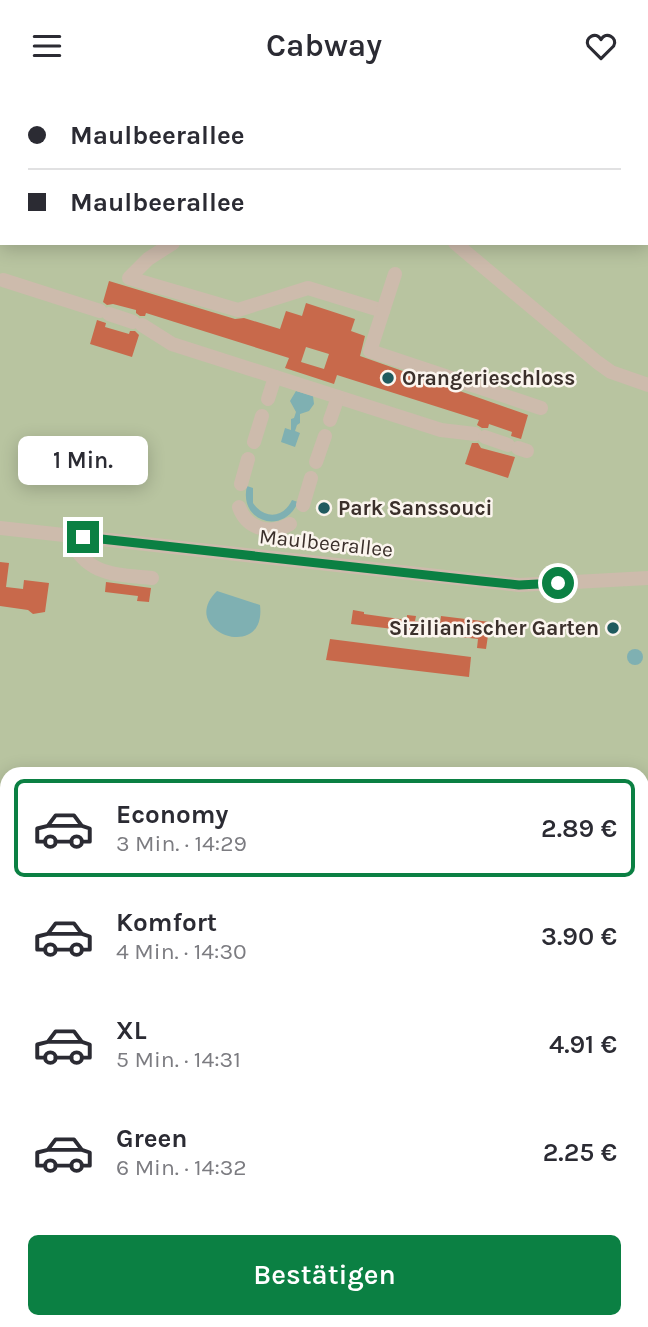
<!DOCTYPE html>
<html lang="de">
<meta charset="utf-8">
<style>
body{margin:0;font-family:Karla,sans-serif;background:#f2f2f3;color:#2b2b33;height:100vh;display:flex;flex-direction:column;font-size:26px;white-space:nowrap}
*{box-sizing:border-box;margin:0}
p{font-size:23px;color:#7c7c81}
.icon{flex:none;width:38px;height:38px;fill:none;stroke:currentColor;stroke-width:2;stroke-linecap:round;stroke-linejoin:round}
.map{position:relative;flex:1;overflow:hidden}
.panel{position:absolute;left:0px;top:676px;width:649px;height:562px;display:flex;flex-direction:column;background:#fff;border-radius:21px 21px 0 0;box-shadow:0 4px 18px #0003}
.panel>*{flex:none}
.top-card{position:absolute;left:0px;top:0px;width:649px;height:154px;box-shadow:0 4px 18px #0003;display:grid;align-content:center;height:154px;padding:0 28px;background:#fff}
.end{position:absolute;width:32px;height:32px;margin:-16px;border:9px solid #0b8043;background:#fff;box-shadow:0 0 0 4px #fff}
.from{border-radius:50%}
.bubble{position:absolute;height:49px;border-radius:10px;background:#fff;box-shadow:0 4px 18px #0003;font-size:23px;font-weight:600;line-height:49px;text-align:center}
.top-card b{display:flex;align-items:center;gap:24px;height:66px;font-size:26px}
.top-card b+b{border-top:2px solid #e1e1e2}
.top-card i{width:18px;height:18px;background:#2b2b33}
ul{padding:12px 0 0;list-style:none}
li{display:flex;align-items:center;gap:21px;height:98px;margin:0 14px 10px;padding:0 14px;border:4px solid transparent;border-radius:10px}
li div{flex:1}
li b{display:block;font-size:26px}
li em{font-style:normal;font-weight:600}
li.selected{border-color:#0b8043}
li>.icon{width:63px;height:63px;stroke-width:1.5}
.action{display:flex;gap:14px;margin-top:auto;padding:14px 28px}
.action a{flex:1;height:80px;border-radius:10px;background:#0b8043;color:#fff;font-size:28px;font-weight:600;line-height:80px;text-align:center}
header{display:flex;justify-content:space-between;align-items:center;height:91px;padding:0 28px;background:#fff;font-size:32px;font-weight:600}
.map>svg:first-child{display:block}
.green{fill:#b8c4a0;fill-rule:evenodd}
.water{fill:#7fb0b2}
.building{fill:#c8694b;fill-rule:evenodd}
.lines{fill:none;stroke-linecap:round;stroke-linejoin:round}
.minor{stroke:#cdbbac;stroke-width:14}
.route{stroke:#0b8043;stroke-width:9}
.poi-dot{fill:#1f5a5e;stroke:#fbf5ee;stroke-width:2.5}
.labels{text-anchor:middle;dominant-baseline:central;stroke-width:5;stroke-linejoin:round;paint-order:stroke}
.poi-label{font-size:21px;font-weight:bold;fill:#3b302b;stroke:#fbf5ee;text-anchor:start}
.street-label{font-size:21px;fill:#3b302b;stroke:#fbf5ee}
</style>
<header><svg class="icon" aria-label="menu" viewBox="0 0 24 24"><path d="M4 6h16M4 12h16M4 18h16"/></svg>Cabway<svg class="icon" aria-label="heart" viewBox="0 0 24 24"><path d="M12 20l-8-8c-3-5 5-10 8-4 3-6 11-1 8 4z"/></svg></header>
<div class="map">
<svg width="648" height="1236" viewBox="0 0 648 1236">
<rect width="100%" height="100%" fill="#f4ebe1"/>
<g class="green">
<path d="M 0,0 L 226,0 L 2,2 L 2,152 L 648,152 L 648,2 L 574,0 L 648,0 L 648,1236 L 0,1236 ZM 7,682 L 642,682 L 642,1230 L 7,1230 Z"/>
<rect x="415" y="0" width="152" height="2"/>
</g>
<g class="water">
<path d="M 296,300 L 313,305 L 314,313 L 309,320 L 300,323 L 300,332 L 297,334 L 295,340 L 300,342 L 295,356 L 281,351 L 285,337 L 291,339 L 291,328 L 294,327 L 296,321 L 290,310 Z"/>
<path d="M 247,395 L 253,397 L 253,412 C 264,428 283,428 292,409 L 298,411 C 284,445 238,431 247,395 Z"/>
<path d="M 217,500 L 260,514 C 267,573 176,540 217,500 Z"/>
<circle cx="635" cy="566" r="8"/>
</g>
<g class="building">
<path d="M 109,190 L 235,228 L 244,227 L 280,238 L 286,220 L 302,225 L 306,212 L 355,228 L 351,240 L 365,245 L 360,265 L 528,324 L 521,348 L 511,345 L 512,341 L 489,333 L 488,337 L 482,337 L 477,334 L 479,329 L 337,284 L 334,293 L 285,277 L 289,267 L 146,222 L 145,225 L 140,225 L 136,222 L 136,219 L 113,213 L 107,214 L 103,211 ZM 306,256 L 329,263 L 324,278 L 301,271 Z"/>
<path d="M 97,229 L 106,232 L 105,236 L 129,243 L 130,240 L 135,240 L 139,244 L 132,266 L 90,253 Z"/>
<path d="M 472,352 L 478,352 L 481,357 L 515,366 L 508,387 L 465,373 Z"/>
<path d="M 0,471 L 9,472 L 6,496 L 23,498 L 24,489 L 49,492 L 45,521 L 33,523 L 28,519 L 0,515 Z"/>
<path d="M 106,491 L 151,497 L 149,511 L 137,510 L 138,505 L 105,501 Z"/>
<path d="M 353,519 L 364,521 L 364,523 L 407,529 L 407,524 L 416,525 L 415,530 L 440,533 L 441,525 L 490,531 L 486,558 L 477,557 L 478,548 L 351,533 Z"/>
<path d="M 330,548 L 471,566 L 469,586 L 326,569 Z"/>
</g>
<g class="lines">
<g class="minor">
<path d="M 353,2 L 353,0"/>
<path d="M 173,152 L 148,168 L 129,187 L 238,219 L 308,197 L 383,220"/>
<path d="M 455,152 L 597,271 L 611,281 L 648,294"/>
<path d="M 395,183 L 370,260 L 541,317"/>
<path d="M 3,189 L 100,220"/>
<path d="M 109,223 L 133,231"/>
<path d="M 142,234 L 172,253 L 441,339 L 475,343"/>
<path d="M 268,308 L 275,286"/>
<path d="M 330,329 L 338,306"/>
<path d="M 485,346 L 508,354"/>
<path d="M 254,351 L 262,325"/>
<path d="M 518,357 L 527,360"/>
<path d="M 316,371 L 325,345"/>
<path d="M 241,393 L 248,368"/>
<path d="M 303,414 L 311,387"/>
<path d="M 239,416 C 247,438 270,444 290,433"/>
<path d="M 0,437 L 519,494 L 648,487"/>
<path d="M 68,445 C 87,485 113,483 152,487"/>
<path d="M 0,1106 L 7,1107"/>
<path d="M 642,1106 L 648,1103"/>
<path d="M 202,1230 L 203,1236"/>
</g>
</g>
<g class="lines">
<path class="route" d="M 83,446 L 481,490 L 519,494 L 558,492"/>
</g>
<g class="poi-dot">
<circle cx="388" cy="287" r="7"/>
<circle cx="324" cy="417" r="7"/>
<circle cx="613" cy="537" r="7"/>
</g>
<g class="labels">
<g class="poi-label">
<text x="402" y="287">Orangerieschloss</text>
<text x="338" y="417">Park Sanssouci</text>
<text x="599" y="537" text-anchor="end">Sizilianischer Garten</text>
</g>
<g class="street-label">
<text transform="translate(326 452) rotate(6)">Maulbeerallee</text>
</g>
</g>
</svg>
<i class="end from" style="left:558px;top:492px"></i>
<i class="end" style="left:83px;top:446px"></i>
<div class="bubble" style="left:18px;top:345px;width:130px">1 Min.</div>
<div class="top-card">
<b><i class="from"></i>Maulbeerallee</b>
<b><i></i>Maulbeerallee</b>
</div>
<section class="panel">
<ul>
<li class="selected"><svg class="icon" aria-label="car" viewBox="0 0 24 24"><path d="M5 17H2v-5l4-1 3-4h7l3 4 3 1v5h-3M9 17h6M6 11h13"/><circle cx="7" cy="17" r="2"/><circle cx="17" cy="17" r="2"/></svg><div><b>Economy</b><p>3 Min. · 14:29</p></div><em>2.89 €</em></li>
<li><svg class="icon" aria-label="car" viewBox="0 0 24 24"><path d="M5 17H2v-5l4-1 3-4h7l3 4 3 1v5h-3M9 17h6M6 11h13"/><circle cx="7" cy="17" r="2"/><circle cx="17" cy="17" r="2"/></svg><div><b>Komfort</b><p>4 Min. · 14:30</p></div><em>3.90 €</em></li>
<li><svg class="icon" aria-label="car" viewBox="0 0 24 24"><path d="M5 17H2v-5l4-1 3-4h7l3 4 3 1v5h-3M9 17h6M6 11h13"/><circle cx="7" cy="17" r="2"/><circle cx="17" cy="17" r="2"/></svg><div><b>XL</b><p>5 Min. · 14:31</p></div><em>4.91 €</em></li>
<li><svg class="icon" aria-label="car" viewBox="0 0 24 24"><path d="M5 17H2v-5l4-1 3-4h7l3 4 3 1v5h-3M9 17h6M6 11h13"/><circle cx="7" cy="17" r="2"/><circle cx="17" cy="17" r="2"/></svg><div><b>Green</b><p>6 Min. · 14:32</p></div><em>2.25 €</em></li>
</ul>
<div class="action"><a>Bestätigen</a></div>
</section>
</div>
